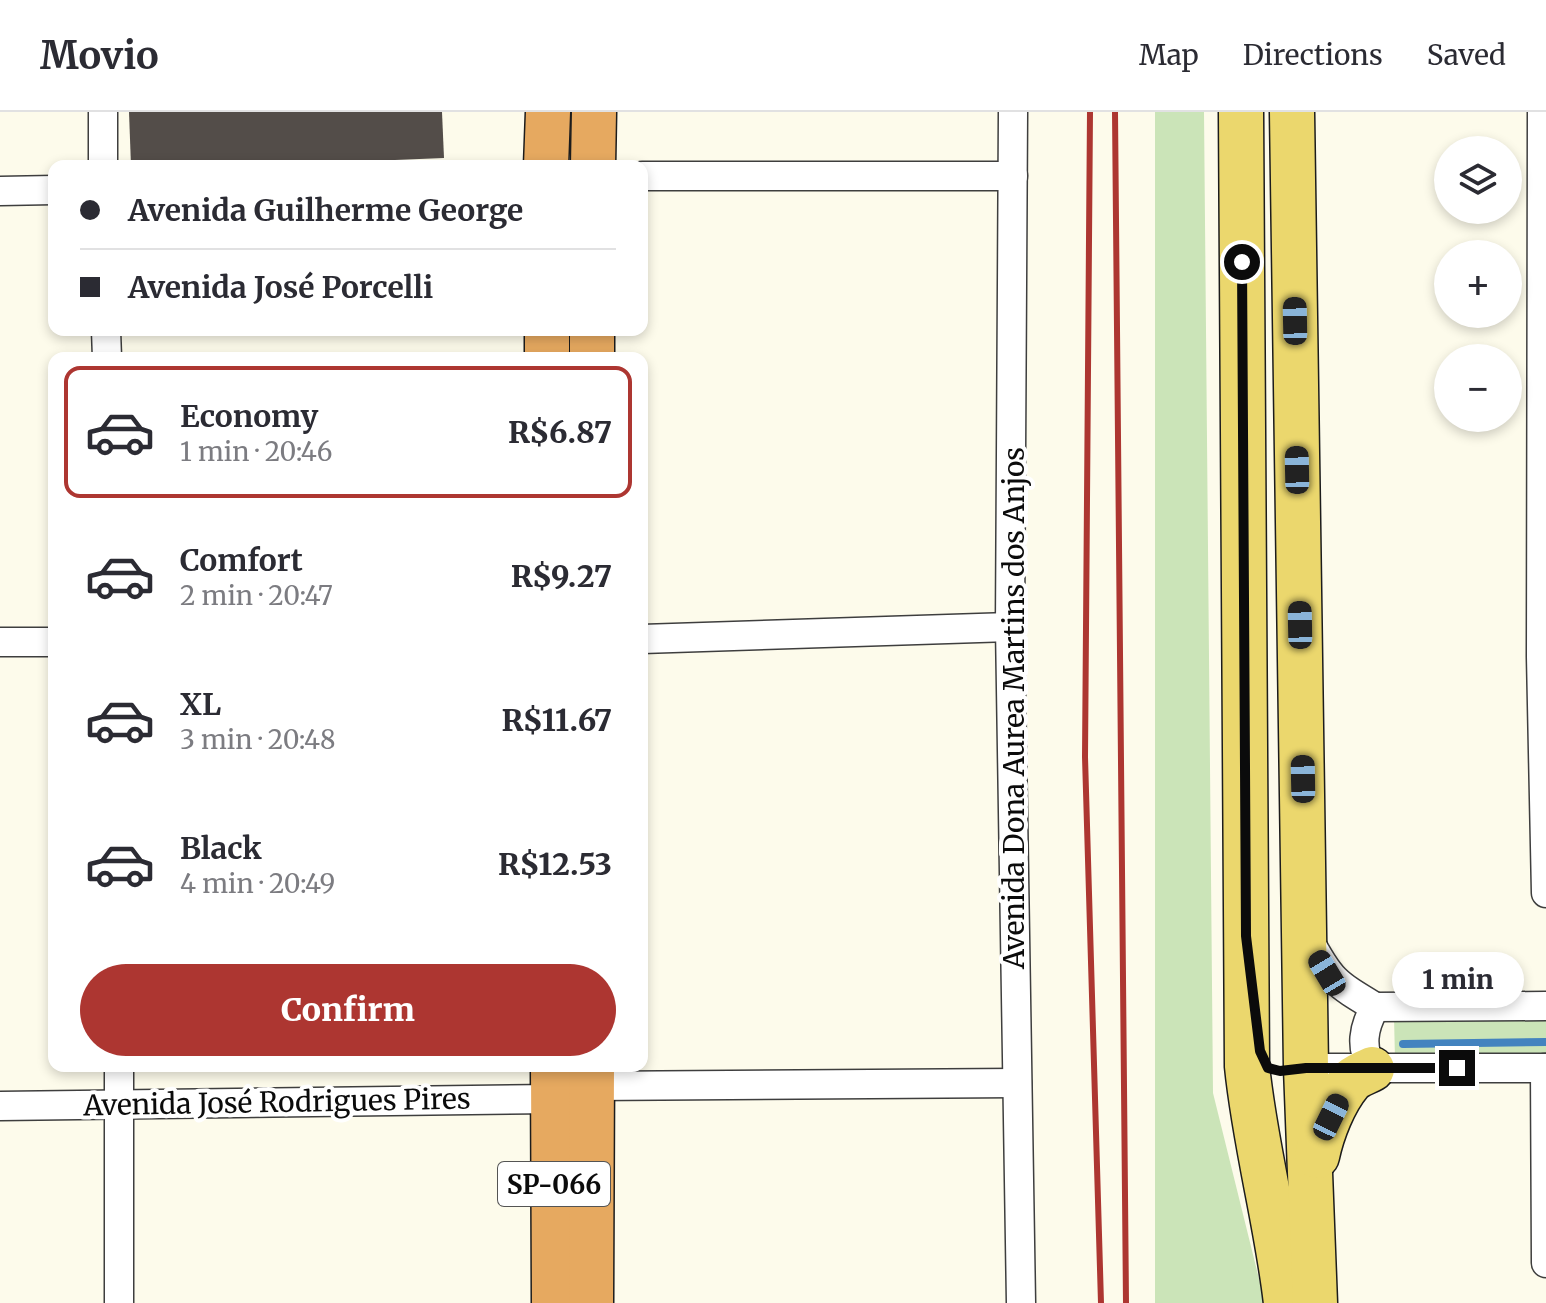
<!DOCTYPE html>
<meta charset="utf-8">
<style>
body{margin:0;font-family:Merriweather,serif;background:#f7f7f7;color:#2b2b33;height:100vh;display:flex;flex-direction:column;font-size:30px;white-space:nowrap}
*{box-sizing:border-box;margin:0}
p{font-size:26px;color:#7c7c81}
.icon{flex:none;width:44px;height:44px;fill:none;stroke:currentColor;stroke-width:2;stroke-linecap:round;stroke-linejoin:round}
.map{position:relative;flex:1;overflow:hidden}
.panel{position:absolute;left:48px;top:240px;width:600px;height:720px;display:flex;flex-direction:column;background:#fff;border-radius:16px;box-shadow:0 4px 12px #0003}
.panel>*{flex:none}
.top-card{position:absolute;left:48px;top:48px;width:600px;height:176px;border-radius:16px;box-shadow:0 4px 12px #0003;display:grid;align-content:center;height:176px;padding:0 32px;background:#fff}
.controls{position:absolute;left:1434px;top:24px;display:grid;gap:16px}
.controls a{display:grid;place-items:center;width:88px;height:88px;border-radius:50%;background:#fff;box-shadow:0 4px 12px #0003;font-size:40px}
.end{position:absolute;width:36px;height:36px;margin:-18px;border:10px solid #0b0b0b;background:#fff;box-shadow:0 0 0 4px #fff}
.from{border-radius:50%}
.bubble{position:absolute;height:56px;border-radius:28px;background:#fff;box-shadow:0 4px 12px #0003;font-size:26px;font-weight:800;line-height:56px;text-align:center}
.car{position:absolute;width:24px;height:48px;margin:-24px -12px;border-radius:10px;box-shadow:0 0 6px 2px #0007;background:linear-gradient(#222 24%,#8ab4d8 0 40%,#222 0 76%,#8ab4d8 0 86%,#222 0)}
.top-card b{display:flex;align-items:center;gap:28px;height:76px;font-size:30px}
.top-card b+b{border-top:2px solid #e1e1e2}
.top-card i{width:20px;height:20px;background:#2b2b33}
ul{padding:14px 0 0;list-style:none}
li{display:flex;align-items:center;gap:24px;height:132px;margin:0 16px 12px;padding:0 16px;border:4px solid transparent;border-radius:16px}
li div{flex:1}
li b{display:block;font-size:30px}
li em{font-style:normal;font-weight:800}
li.current{border-color:#ad3631}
li>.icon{width:72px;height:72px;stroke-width:1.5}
.primary-button{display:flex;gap:16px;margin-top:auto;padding:16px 32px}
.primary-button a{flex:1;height:92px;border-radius:48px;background:#ad3631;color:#fff;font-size:32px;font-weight:800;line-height:92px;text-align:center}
header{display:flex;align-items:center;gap:48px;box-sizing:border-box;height:112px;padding:0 40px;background:#fff;border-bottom:2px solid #e1e1e2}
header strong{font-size:38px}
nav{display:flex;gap:44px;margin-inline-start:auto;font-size:28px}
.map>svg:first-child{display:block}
.green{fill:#cbe4b8}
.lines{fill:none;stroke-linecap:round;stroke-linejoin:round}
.stream{stroke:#4383bf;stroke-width:8}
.building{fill:#534d49}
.street-casing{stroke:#3e3e3e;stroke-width:31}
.primary-casing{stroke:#1c1c1c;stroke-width:47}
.highway-casing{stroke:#1c1c1c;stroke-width:47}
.street{stroke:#fff;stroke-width:28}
.primary{stroke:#ebd76d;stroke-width:44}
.highway{stroke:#e6a960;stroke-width:44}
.rail{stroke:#ad3631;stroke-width:6}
.route{stroke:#0b0b0b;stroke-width:10}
.labels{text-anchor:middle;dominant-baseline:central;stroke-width:8;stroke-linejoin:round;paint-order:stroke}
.shield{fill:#fff;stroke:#545454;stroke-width:2}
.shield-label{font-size:26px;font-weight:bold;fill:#0b0b0b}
.street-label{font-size:28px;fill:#0b0b0b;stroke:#fff}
</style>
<header>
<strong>Movio</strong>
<nav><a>Map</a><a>Directions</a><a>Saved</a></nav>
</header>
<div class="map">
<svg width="1546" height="1191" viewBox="0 0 1546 1191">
<rect width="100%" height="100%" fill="#fdfbeb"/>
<g class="green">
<path d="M 1155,0 L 1204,0 L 1213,981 L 1265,1191 L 1155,1191 Z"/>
<path d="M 1546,904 L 1546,945 L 1395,947 L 1394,905 Z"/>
</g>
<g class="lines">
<path class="stream" d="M 1403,932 L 1546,930"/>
</g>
<path class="building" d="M 129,0 L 442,0 L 444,46 L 247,54 L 131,54 Z"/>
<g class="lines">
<defs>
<g id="street">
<path d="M 103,0 L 103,54"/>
<path d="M 1013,0 L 1010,515 L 1021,1191"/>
<path d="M 1542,0 L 1541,545 L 1546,781"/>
<path d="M 642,64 L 1013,64"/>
<path d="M 0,79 L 54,78"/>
<path d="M 106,218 L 107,246"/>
<path d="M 642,527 L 1010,515"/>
<path d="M 0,530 L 54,530"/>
<path d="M 1308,826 C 1330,868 1335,871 1375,895"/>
<path d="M 1375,895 L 1546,894"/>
<path d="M 119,954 L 119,1191"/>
<path d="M 1306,956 L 1546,956"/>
<path d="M 1545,956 L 1546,1151"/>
<path d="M 1372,957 C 1360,935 1363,916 1375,895"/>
<path d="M 592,974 L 1017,971"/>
<path d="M 0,994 L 553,987"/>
</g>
<g id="primary">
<path d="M 1241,0 L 1247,954 C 1255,1034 1277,1111 1286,1191"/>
<path d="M 1292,0 L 1306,956 L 1315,1191"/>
<path d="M 1317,1044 C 1322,1020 1334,989 1350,970 C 1355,964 1365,961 1372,957"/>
</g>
<g id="highway">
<path d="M 546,54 L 548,0"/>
<path d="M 593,54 L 594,0"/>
<path d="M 547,218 L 547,246"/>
<path d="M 592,246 L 592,218"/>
<path d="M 553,954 L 554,1191"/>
<path d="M 591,1191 L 592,954"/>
</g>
</defs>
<use href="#street" class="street-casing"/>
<use href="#primary" class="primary-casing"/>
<use href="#highway" class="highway-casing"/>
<use href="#street" class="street"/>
<use href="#primary" class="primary"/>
<use href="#highway" class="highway"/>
<g class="rail">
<path d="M 1090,0 L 1085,645 L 1101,1191"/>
<path d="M 1115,0 L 1126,1191"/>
</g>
</g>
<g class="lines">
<path class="route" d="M 1242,150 L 1246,824 L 1260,939 L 1268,956 L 1280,959 L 1306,956 L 1457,956"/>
</g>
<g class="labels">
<rect class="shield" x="498" y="1050" width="112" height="44" rx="6"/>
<g class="shield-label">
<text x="554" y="1072">SP-066</text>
</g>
<g class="street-label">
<text transform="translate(1014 596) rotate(-90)">Avenida Dona Aurea Martins dos Anjos</text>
<text transform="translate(277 990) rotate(-1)">Avenida José Rodrigues Pires</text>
</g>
</g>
</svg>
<div class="controls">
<a><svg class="icon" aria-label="layers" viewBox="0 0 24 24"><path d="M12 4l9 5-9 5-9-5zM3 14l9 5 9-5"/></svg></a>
<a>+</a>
<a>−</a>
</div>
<i class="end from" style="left:1242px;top:150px"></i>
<i class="end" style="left:1457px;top:956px"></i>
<div class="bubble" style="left:1392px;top:840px;width:132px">1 min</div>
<i class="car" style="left:1295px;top:209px;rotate:359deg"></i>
<i class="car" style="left:1297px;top:358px;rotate:359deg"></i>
<i class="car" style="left:1300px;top:513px;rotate:359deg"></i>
<i class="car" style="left:1303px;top:667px;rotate:359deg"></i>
<i class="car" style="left:1327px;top:861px;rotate:329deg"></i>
<i class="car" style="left:1331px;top:1005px;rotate:26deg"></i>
<div class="top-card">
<b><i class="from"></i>Avenida Guilherme George</b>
<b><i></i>Avenida José Porcelli</b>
</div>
<section class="panel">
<ul>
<li class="current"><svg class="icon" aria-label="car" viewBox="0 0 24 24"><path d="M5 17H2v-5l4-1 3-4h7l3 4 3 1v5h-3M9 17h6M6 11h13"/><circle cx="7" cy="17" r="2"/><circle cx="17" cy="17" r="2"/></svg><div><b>Economy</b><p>1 min · 20:46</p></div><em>R$6.87</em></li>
<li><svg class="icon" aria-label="car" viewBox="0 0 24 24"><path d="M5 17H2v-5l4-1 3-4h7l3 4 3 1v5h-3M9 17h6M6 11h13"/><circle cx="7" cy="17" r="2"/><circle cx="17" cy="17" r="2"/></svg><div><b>Comfort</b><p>2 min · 20:47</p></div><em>R$9.27</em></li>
<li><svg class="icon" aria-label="car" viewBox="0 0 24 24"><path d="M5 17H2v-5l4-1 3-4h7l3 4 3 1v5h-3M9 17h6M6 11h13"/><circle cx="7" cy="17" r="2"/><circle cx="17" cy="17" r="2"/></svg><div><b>XL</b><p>3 min · 20:48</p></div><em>R$11.67</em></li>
<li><svg class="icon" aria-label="car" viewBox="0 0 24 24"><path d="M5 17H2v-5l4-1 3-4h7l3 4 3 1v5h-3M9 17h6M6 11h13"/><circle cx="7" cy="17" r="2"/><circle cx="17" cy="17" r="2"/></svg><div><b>Black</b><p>4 min · 20:49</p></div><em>R$12.53</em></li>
</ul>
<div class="primary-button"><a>Confirm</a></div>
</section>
</div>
